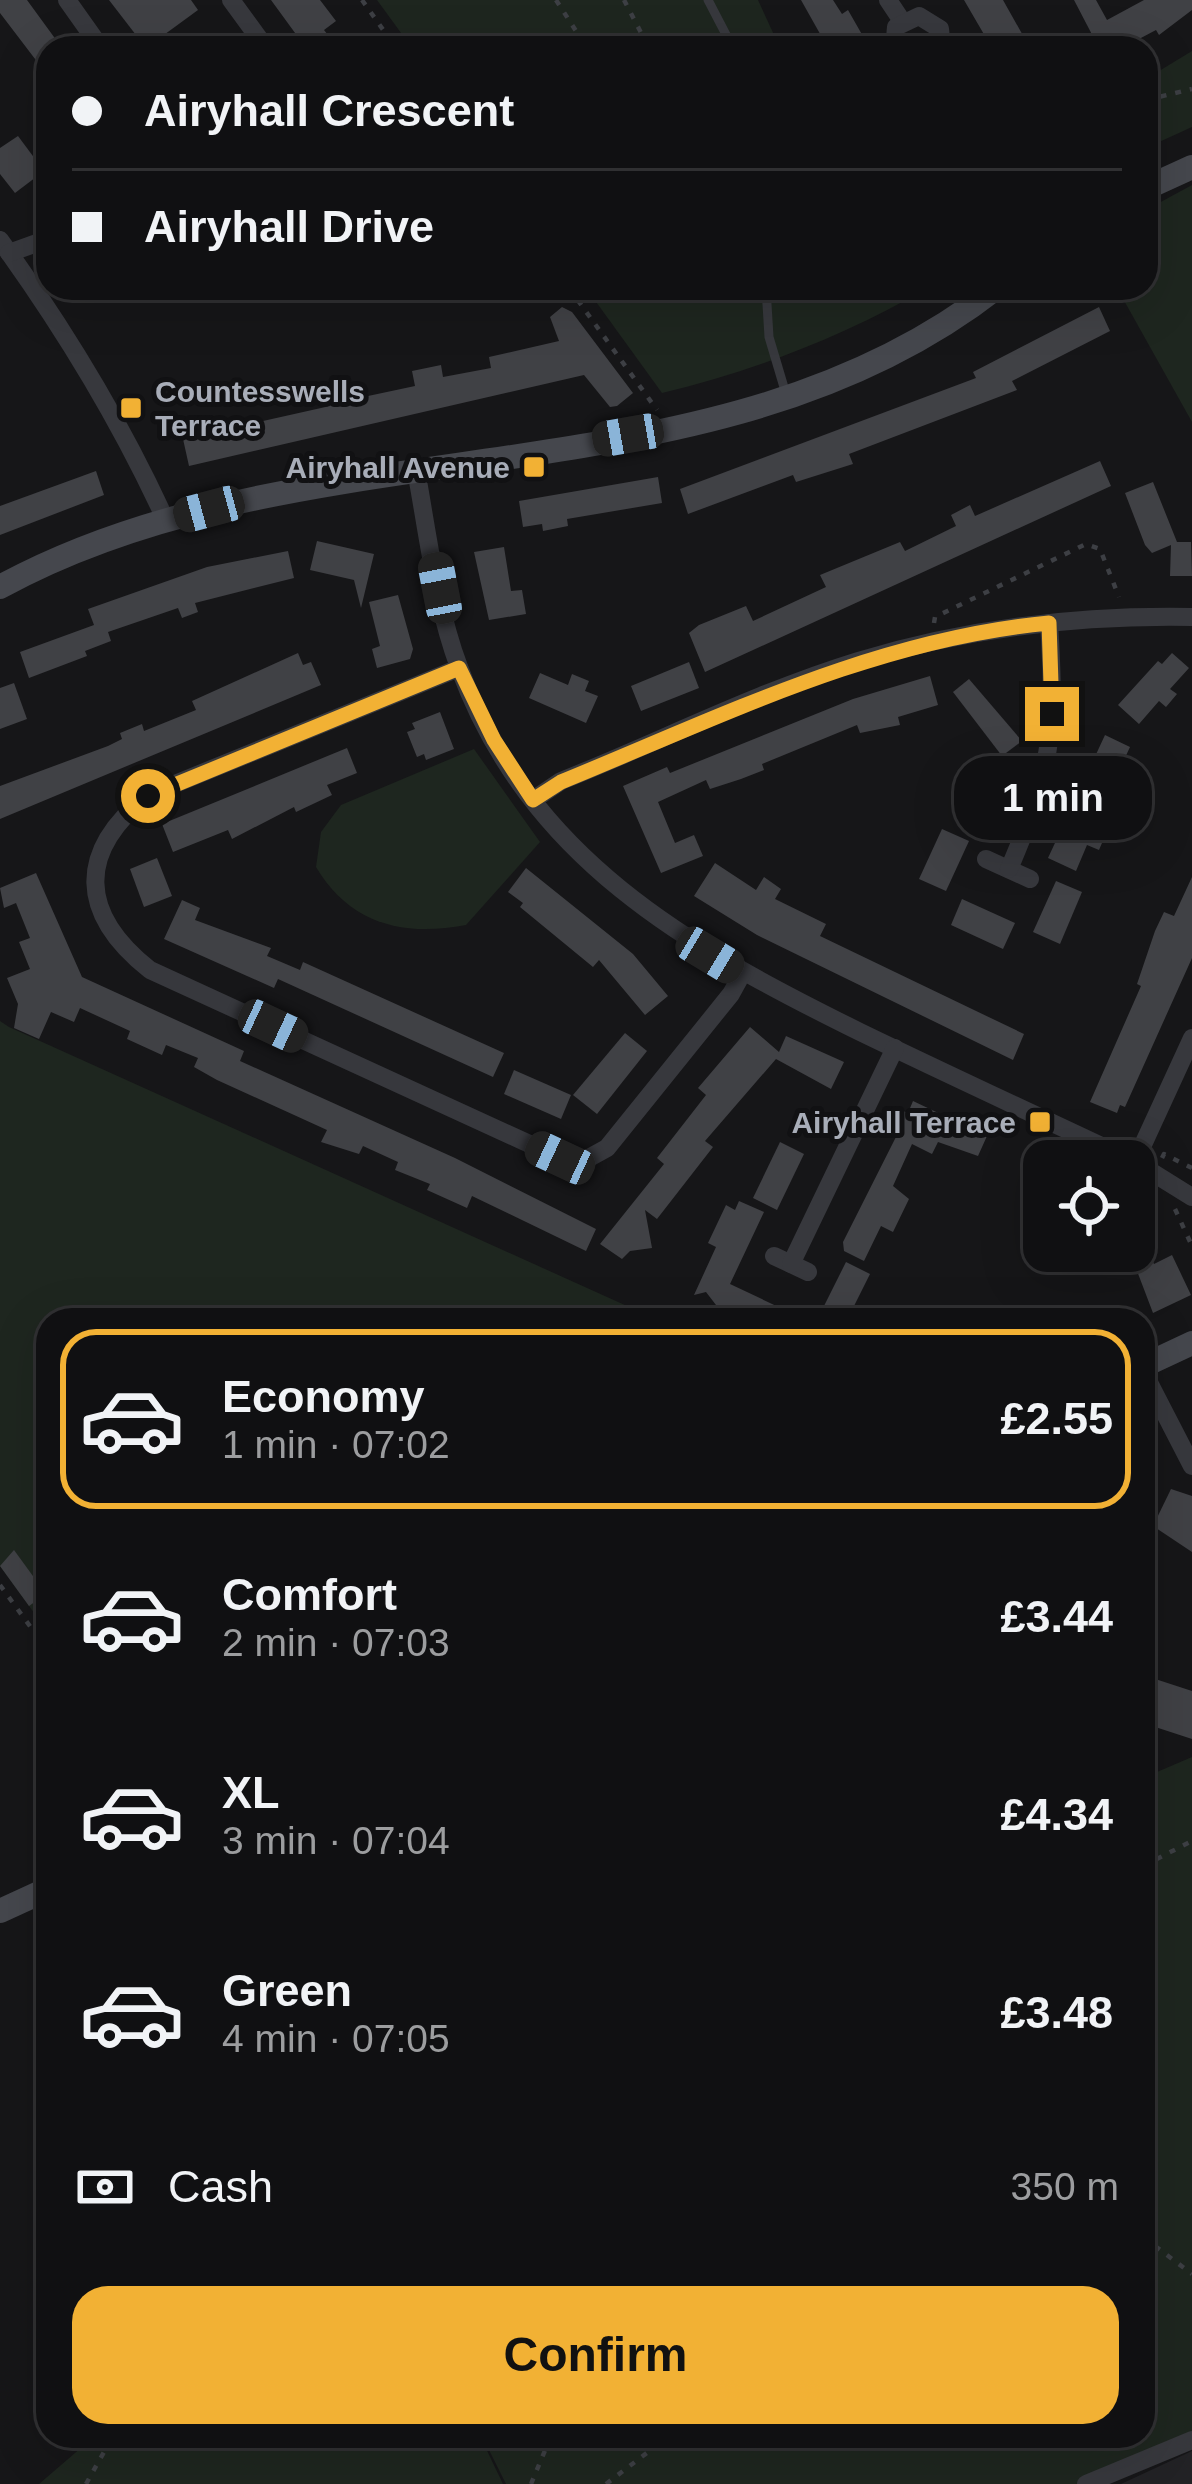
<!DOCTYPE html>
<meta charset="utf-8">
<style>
body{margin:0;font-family:Arial,sans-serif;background:#19191b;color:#f1f3f6;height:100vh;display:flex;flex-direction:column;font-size:45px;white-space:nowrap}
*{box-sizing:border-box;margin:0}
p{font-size:39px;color:#9c9d9f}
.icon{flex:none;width:66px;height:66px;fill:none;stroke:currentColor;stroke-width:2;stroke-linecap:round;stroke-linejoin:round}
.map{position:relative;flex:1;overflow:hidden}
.sheet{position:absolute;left:36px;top:1308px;width:1119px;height:1140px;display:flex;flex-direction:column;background:#101012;border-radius:36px;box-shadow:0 12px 48px #0002,0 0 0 3px #303032}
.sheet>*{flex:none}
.banner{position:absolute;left:36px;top:36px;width:1122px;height:264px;border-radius:36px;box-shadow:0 12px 48px #0002,0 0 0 3px #303032;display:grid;align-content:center;height:264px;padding:0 36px;background:#101012}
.tools{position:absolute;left:1023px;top:1140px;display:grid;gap:24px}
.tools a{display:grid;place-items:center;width:132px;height:132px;border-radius:24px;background:#101012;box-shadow:0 12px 48px #0002,0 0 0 3px #303032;font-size:60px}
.end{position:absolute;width:54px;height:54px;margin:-27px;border:15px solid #f2b134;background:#111;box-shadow:0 0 0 6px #111}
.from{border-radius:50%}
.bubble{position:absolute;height:84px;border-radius:36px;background:#101012;box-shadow:0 12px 48px #0002,0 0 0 3px #303032;font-size:39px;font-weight:600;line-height:84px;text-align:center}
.car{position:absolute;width:36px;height:72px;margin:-36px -18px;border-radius:15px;box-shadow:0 0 9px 3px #0007;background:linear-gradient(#222 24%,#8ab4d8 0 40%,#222 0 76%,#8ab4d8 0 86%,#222 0)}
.banner b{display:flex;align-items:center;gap:42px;height:114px;font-size:45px}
.banner b+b{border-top:3px solid #303032}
.banner i{width:30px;height:30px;background:#f1f3f6}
ul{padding:21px 0 0;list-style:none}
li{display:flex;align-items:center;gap:36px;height:180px;margin:0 24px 18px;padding:0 12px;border:6px solid transparent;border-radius:36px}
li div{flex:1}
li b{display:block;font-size:45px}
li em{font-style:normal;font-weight:600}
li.selected{border-color:#f2b134}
li>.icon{width:108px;height:108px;stroke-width:1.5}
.pay{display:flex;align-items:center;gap:30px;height:132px;padding:0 36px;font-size:45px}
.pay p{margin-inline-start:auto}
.primary-button{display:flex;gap:24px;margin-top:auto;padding:24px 36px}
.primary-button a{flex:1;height:138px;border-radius:36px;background:#f2b134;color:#111;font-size:48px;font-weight:600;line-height:138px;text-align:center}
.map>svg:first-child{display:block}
.built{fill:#222225}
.green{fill:#1e261f}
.building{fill:#404145}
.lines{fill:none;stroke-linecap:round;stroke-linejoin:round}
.path{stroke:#3d3f44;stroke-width:4.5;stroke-dasharray:6 9;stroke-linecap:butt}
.lane{stroke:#37383d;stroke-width:9}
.street{stroke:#37383d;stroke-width:18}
.secondary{stroke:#45474d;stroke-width:24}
.route{stroke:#f2b134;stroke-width:15}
.poi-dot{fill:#f2b134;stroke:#111113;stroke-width:4.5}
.labels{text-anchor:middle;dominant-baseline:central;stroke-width:10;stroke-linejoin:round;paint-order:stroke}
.poi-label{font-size:30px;font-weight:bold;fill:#a8adb8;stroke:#111113;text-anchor:end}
</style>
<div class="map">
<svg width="1192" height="2484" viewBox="0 0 1192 2484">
<rect width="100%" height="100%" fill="#161618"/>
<path class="built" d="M 1192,2451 L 1192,2484 L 1121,2484 Z"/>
<g class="green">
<path d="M 377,0 L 758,0 L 780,48 L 412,48 Z"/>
<path d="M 1192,51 L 1192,127 L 1146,148 L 1146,79 Z"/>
<path d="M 1192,185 L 1192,422 L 1117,288 L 1146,288 L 1146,210 Z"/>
<path d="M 586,288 L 927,288 C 843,337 756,370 662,393 Z"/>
<path d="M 474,749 L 540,842 L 466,925 C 403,937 350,924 316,867 L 321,832 L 341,805 Z"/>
<path d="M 0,1021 L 9,1027 L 658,1320 L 48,1320 L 48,1632 L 0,1566 Z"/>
<path d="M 1192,1757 L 1192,2440 L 1090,2484 L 506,2484 L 482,2436 L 1143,2436 L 1143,1778 Z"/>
<path d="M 77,2436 L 480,2436 L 503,2484 L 39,2484 L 82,2447 Z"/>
</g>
<g class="building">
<path d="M 0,0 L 27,0 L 62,48 L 48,48 L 48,76 L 0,13 Z"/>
<path d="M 109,0 L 191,0 L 198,10 L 146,48 Z"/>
<path d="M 271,0 L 320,0 L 336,21 L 324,30 L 338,48 L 306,48 Z"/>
<path d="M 801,0 L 833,0 L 842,14 L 848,10 L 864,38 L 846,48 L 828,48 Z"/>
<path d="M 964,0 L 1003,0 L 1030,48 L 1007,48 L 1001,36 L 989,43 Z"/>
<path d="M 1074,0 L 1096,0 L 1107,20 L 1144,0 L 1192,0 L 1192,10 L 1159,35 L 1156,30 L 1122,48 L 1099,48 Z"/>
<path d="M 18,136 L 44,171 L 15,193 L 0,174 L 0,148 Z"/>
<path d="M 562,307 L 572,312 L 633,393 L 617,406 L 610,407 L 584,375 L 189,466 L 183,439 L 330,406 L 327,393 L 365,385 L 368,396 L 415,386 L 412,371 L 441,365 L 443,377 L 491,368 L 489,357 L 559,341 L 550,317 Z"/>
<path d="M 1099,307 L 1110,331 L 1012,381 L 1017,390 L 849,454 L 853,464 L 796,482 L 793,475 L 688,514 L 680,489 L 976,378 L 973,372 Z"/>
<path d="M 1100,461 L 1111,486 L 705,672 L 689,633 L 699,625 L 746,606 L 753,621 L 826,587 L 820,575 L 900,542 L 905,551 L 956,526 L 951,515 L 970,505 L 975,516 Z"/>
<path d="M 96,471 L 104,495 L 0,535 L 0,506 Z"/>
<path d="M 658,477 L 662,503 L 567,519 L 568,526 L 543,531 L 542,524 L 523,527 L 519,501 Z"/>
<path d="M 1153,482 L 1177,542 L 1191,542 L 1192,576 L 1170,576 L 1171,545 L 1152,553 L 1145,545 L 1125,493 Z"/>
<path d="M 317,541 L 374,554 L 361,608 L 354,580 L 310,570 Z"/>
<path d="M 504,547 L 511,591 L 522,590 L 526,614 L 489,620 L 474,552 Z"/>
<path d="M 288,551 L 294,578 L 195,603 L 198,612 L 182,618 L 178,608 L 108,632 L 111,641 L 85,651 L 87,656 L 29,678 L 20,652 L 94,625 L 88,609 L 207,567 Z"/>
<path d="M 398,595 L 413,649 L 410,659 L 377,668 L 372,649 L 380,646 L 369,602 Z"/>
<path d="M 298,653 L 303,665 L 311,662 L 321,685 L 0,819 L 0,786 L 108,746 L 122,739 L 120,733 L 142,724 L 144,731 L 196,710 L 192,701 Z"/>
<path d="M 1172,653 L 1189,668 L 1170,689 L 1177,694 L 1166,707 L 1159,701 L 1139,724 L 1118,705 L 1158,661 L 1162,664 Z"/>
<path d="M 689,662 L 699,688 L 641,711 L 631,686 Z"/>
<path d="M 540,673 L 568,685 L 572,674 L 589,681 L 585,691 L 598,696 L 586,723 L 529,698 Z"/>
<path d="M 930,676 L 938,705 L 898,717 L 900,725 L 860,733 L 857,725 L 762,764 L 764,770 L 741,779 L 710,789 L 706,780 L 658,802 L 675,843 L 694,835 L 703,856 L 661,873 L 623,786 L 667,767 L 670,773 L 853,699 Z"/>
<path d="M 969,679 L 1022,741 L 1002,756 L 953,692 Z"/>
<path d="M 14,683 L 27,719 L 0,729 L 0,688 Z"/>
<path d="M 440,712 L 454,749 L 426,760 L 424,754 L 417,757 L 407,732 L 415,729 L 412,723 Z"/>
<path d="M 1105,735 L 1130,747 L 1110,790 L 1122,796 L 1099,850 L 1087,845 L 1076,871 L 1048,858 Z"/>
<path d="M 347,748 L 357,773 L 327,785 L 332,795 L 296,812 L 294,807 L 232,839 L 228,830 L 173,852 L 162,824 Z"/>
<path d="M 987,768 L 1014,780 L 991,832 L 964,819 Z"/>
<path d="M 942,829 L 969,841 L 946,891 L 919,879 Z"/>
<path d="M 157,858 L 172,896 L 144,907 L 130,869 Z"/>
<path d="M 715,863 L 756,890 L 764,877 L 781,889 L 775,899 L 826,924 L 820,936 L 1024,1034 L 1013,1060 L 757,935 L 694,896 Z"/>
<path d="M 526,868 L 633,954 L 668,996 L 645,1015 L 599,960 L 593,967 L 520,907 L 523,903 L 508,892 Z"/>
<path d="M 36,873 L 82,977 L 244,1051 L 240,1061 L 455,1158 L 596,1229 L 586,1251 L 472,1196 L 467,1208 L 427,1190 L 430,1184 L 395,1170 L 398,1162 L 363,1146 L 359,1154 L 321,1142 L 327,1130 L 217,1080 L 194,1067 L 198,1058 L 166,1045 L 162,1055 L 127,1039 L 130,1031 L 80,1008 L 74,1022 L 51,1012 L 39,1039 L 14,1028 L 18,1004 L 7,978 L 30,969 L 19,942 L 30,938 L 16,903 L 4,908 L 0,888 Z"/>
<path d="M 1192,877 L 1192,958 L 1125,1107 L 1120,1105 L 1117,1113 L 1090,1102 L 1141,986 L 1137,984 L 1155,931 L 1164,912 L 1174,916 Z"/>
<path d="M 1056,881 L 1082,892 L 1060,944 L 1033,932 Z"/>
<path d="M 962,899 L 1015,923 L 1003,949 L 951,925 Z"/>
<path d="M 182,900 L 200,908 L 195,920 L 271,948 L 267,956 L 300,970 L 303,962 L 504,1053 L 493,1077 L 278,979 L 274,988 L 164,939 Z"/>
<path d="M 750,1027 L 779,1052 L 786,1036 L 844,1062 L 831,1089 L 776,1059 L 705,1141 L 713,1147 L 657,1219 L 645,1210 L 652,1248 L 630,1251 L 622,1259 L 600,1244 L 664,1164 L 657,1158 L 706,1095 L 698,1088 Z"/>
<path d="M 625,1033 L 647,1051 L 597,1114 L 573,1095 Z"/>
<path d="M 514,1070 L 571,1095 L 561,1119 L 504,1094 Z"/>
<path d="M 913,1101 L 987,1136 L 978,1156 L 938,1142 L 932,1154 L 912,1144 L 893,1186 L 909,1199 L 893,1232 L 881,1226 L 864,1261 L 844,1251 L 843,1242 L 900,1129 L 893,1126 L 901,1110 L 908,1113 Z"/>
<path d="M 780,1142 L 804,1154 L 777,1210 L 753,1198 Z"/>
<path d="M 739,1201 L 764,1212 L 730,1284 L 806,1320 L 748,1320 L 716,1305 L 706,1292 L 694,1295 L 716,1247 L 708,1243 L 726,1205 L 735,1210 Z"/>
<path d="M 1172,1255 L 1191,1295 L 1153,1313 L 1134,1263 L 1150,1256 L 1154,1264 Z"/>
<path d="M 846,1262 L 870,1274 L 847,1320 L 817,1320 Z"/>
<path d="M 1171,1489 L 1192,1496 L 1192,1552 L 1153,1526 Z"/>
<path d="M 14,1550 L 46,1594 L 29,1606 L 0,1566 Z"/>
<path d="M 1143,1675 L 1192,1691 L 1192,1739 L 1143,1723 Z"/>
</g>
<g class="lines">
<g class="path">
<path d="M 362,0 L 396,48"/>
<path d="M 556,0 L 587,48"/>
<path d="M 624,0 L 649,48"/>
<path d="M 1146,100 L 1192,89"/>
<path d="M 569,288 L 657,410"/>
<path d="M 934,623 L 935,617 L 1086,544 L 1100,549 L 1119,597"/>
<path d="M 1162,1158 L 1164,1154 L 1192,1168"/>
<path d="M 1175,1209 L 1192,1246"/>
<path d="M 0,1585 L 48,1651"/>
<path d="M 1143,1866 L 1192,1841"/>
<path d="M 1143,2237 L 1192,2274"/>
<path d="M 86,2484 L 113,2436"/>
<path d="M 531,2484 L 551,2436"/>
<path d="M 606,2484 L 669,2436"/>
</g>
<g class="lane">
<path d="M 708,0 L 733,48"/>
<path d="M 766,288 L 769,337 L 786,394"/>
</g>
<g class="street">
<path d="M 67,0 L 101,48"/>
<path d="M 231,0 L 266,48"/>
<path d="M 888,0 L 902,21"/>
<path d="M 894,48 L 896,27 L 919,16 L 940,29 L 942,48"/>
<path d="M 0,240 C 65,330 120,420 166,521"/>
<path d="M 9,253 L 48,239"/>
<path d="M 416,470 C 428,535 436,606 459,667 C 529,859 688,947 860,1032 C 951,1076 1042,1118 1133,1161"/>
<path d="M 459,668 L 148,795 C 76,852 79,914 150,970 L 560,1158 L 587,1159 L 607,1148 L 731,994 L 742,974"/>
<path d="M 533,800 L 561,781 C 659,742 757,692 858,661 C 967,628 1079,615 1192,617"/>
<path d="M 986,859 L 1030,879"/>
<path d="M 1009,869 C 1052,769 1056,732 1049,623"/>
<path d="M 1134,1161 L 1192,1197"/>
<path d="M 1135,1162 L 1192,1038"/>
<path d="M 774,1256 L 808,1272"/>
<path d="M 791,1264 L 895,1048"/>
<path d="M 1143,1371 L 1192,1466"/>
<path d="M 1086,2484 L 1192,2440"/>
</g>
<g class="secondary">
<path d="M 1146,188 L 1192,167"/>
<path d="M 0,587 C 309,418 711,511 996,288"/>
<path d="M 1143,1366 L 1192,1343"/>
<path d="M 0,1911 L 48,1889"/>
</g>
</g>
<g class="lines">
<path class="route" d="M 148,796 L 459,668 L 494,740 L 533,800 L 561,782 C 720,717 876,639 1049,623 L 1052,714"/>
</g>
<g class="poi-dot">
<rect x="119" y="396" width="24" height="24" rx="6"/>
<rect x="522" y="455" width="24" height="24" rx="6"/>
<rect x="1028" y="1110" width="24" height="24" rx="6"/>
</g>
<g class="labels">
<g class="poi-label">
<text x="155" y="391" text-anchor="start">Countesswells<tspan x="155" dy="34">Terrace</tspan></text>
<text x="510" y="467">Airyhall Avenue</text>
<text x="1016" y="1122">Airyhall Terrace</text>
</g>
</g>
</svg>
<div class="tools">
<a><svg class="icon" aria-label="locate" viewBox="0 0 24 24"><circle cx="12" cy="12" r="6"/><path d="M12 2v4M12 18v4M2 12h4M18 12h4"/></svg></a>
</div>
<i class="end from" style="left:148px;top:796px"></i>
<i class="end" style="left:1052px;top:714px"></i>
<div class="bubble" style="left:954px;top:756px;width:198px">1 min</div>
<i class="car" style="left:628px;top:435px;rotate:260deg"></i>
<i class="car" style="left:209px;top:509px;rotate:255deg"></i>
<i class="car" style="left:440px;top:588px;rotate:349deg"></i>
<i class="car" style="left:710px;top:955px;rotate:121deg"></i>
<i class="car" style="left:273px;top:1026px;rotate:115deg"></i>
<i class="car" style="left:560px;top:1158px;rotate:295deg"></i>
<div class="banner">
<b><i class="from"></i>Airyhall Crescent</b>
<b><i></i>Airyhall Drive</b>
</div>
<section class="sheet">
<ul>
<li class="selected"><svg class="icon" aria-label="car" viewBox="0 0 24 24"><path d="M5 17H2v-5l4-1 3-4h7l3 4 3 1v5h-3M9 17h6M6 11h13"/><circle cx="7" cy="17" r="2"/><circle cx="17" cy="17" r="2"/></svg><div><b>Economy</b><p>1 min · 07:02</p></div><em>£2.55</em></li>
<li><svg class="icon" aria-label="car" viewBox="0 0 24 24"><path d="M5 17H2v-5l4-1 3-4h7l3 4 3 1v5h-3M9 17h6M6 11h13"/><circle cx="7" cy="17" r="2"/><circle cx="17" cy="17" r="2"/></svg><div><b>Comfort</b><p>2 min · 07:03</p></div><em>£3.44</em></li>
<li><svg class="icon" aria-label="car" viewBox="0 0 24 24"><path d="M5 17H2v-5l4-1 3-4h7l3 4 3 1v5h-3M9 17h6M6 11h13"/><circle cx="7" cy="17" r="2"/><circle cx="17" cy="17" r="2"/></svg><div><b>XL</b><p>3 min · 07:04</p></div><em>£4.34</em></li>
<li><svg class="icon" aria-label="car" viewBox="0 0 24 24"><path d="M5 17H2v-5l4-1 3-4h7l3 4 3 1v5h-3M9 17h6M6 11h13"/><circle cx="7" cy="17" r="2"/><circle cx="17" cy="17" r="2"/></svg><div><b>Green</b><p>4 min · 07:05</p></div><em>£3.48</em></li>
</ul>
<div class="pay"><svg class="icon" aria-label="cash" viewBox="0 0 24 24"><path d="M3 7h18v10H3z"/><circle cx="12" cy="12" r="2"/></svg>Cash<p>350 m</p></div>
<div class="primary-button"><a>Confirm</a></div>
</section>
</div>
